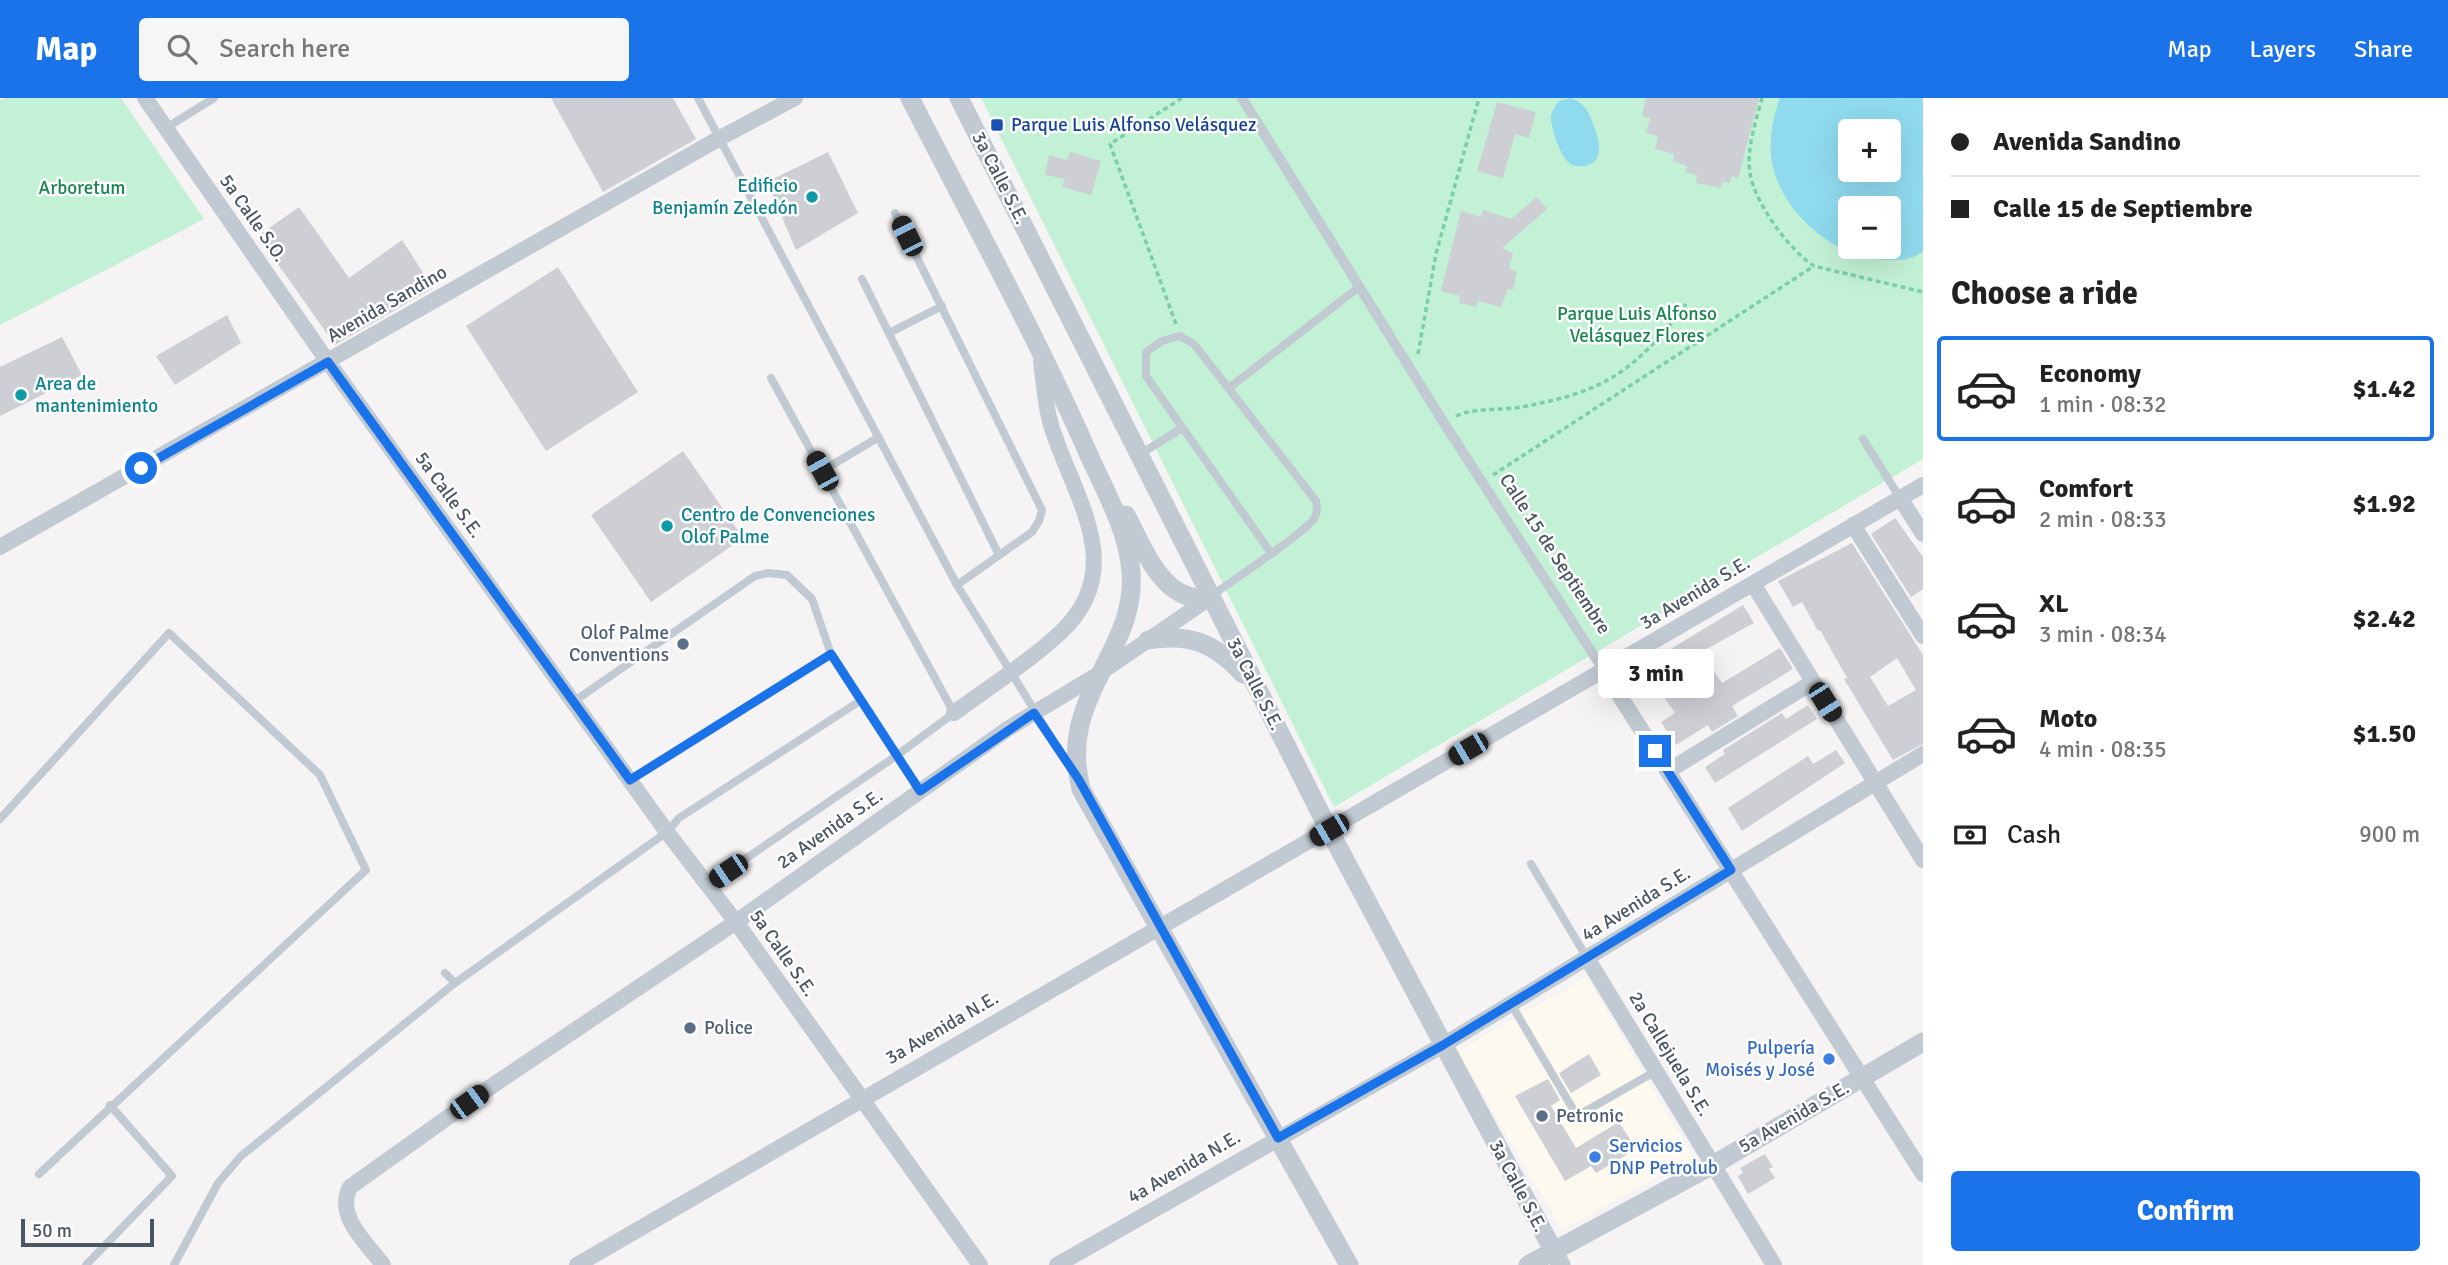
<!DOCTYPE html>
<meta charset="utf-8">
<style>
body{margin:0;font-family:Signika,sans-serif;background:#f6f6f6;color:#222;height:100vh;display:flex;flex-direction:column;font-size:26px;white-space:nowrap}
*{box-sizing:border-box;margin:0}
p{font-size:23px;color:#767676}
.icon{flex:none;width:38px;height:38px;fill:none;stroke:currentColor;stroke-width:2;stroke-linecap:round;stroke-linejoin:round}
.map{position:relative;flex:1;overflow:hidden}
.details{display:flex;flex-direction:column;background:#fff;width:525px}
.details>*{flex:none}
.hud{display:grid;align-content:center;height:154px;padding:0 28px;background:#fff}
.tools{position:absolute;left:1838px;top:21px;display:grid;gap:14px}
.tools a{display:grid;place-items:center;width:63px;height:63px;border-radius:7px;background:#fff;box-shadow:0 7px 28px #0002;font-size:35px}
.scale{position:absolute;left:21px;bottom:18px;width:133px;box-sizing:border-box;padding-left:7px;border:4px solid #4a5661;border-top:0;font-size:19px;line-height:24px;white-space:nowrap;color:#4a5661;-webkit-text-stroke:5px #fff;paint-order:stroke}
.end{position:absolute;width:32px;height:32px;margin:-16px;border:9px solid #1a73e8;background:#fff;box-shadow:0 0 0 4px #fff}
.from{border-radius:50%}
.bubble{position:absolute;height:49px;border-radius:7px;background:#fff;box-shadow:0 7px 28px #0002;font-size:23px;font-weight:700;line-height:49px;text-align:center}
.car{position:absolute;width:21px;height:42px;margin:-21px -10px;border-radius:9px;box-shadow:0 0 5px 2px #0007;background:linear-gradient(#222 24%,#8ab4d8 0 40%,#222 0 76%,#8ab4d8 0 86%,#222 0)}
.hud b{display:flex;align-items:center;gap:24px;height:66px;font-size:26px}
.hud b+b{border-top:2px solid #e0e0e0}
.hud i{width:18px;height:18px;background:#222}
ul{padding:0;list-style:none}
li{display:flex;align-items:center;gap:21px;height:105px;margin:0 14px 10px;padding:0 14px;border:4px solid transparent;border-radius:7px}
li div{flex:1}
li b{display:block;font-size:26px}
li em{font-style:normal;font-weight:700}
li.current{border-color:#1a73e8}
li>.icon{width:63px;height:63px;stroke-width:1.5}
h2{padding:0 28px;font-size:32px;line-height:84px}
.pay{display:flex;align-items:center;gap:18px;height:77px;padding:0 28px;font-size:26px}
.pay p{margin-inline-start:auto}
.action{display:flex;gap:14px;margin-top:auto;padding:14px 28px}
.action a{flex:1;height:80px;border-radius:7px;background:#1a73e8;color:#fff;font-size:28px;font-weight:700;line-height:80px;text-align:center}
header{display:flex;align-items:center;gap:42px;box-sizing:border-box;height:98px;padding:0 35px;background:#1a73e8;color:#fff}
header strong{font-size:33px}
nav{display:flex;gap:38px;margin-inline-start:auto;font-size:24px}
.search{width:490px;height:63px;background:#f6f6f6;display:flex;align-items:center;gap:18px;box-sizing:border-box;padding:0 24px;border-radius:7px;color:#767676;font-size:26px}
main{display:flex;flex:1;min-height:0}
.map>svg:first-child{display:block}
.commercial{fill:#fdf9ef}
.green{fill:#c3f1d5;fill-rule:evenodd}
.water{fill:#90daee;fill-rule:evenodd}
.building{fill:#cdcfd5;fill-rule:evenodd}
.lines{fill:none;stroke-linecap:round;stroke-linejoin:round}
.path{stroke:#7ad0a6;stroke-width:3.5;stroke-dasharray:5 3.5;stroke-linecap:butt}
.service{stroke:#c1cad2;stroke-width:8}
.pedestrian{stroke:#c1cad2;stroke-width:10}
.minor{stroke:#c1cad2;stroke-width:16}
.tertiary{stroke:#c1cad2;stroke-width:19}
.route{stroke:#1a73e8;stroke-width:9}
.transit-dot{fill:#1a4fb4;stroke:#fff;stroke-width:2.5}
.culture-dot{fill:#0f9aa8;stroke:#fff;stroke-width:2.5}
.service-dot{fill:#5c6f8a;stroke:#fff;stroke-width:2.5}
.shop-dot{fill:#3f7fe0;stroke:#fff;stroke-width:2.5}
.labels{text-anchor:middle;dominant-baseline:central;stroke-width:5;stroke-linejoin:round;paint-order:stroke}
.transit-label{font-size:19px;fill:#164399;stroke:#fff;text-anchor:start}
.street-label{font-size:19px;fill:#4a5661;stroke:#fff}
.culture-label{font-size:19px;fill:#0d838f;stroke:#fff;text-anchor:start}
.park-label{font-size:19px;fill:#17864f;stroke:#fff}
.service-label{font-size:19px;fill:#4e5e75;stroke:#fff;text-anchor:start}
.shop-label{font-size:19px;fill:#366cbe;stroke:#fff;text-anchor:end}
</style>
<header>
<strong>Map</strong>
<div class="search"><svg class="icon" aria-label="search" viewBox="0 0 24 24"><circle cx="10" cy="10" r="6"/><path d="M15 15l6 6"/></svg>Search here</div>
<nav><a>Map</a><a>Layers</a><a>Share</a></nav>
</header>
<main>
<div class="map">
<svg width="1923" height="1167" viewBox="0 0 1923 1167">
<rect width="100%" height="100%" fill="#f5f3f3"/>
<path class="commercial" d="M 1586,879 L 1693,1059 L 1562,1132 L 1458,953 Z"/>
<g class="green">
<path d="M 5,0 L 121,0 L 204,121 L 0,227 L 0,3 Z"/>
<path d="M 981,0 L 1923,0 L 1923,361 L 1334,709 ZM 1850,33 L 1888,33 L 1888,72 L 1850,72 ZM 1850,110 L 1888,110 L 1888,149 L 1850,149 Z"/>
</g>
<g class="water">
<path d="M 1571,0 C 1585,5 1590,15 1594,29 C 1600,44 1605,66 1583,68 C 1578,69 1572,68 1568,64 C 1560,56 1550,29 1551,17 C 1552,13 1556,7 1559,3 Z"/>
<path d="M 1780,0 L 1923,0 L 1923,153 C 1914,162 1900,162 1888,162 C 1836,162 1781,115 1772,64 C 1768,44 1773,19 1780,0 ZM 1850,33 L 1888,33 L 1888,72 L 1850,72 ZM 1850,110 L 1888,110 L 1888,149 L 1850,149 Z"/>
</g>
<g class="building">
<path d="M 551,0 L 673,0 L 696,41 L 603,94 Z"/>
<path d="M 1646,0 L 1759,0 L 1738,81 L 1732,78 L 1730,85 L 1722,84 L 1721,90 L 1696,85 L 1697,77 L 1685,74 L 1687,68 L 1673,63 L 1674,56 L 1655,51 L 1658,38 L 1646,35 L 1650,20 L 1642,18 Z"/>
<path d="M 1497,4 L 1536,14 L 1529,40 L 1515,36 L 1503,80 L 1477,73 Z"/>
<path d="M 828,54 L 858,115 L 796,152 L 767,84 Z"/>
<path d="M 1070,54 L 1101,63 L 1091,97 L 1062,89 L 1065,81 L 1045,77 L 1049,57 L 1067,62 Z"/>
<path d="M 1537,99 L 1547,111 L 1502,150 L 1513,155 L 1509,170 L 1517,174 L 1513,192 L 1508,191 L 1501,209 L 1478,203 L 1476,209 L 1459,205 L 1460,198 L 1441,193 L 1461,113 L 1481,119 L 1483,112 L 1511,121 Z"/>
<path d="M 299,109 L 349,180 L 402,142 L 433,190 L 335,247 L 258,138 Z"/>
<path d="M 558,169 L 638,294 L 546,353 L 466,228 Z"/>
<path d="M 227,217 L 241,245 L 175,287 L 156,258 Z"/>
<path d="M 62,239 L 82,277 L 0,318 L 0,269 Z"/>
<path d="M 683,353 L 743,440 L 651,504 L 591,417 Z"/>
<path d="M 1895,420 L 1923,459 L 1923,491 L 1911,499 L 1871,436 Z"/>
<path d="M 1852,445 L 1923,557 L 1923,646 L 1893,662 L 1844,581 L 1847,580 L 1820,532 L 1818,533 L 1802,504 L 1793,509 L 1778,483 ZM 1897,560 L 1916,592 L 1888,608 L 1870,579 Z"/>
<path d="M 1743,507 L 1754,525 L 1701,554 L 1722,585 L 1780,550 L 1793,571 L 1732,608 L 1738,618 L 1712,634 L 1708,627 L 1676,647 L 1661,624 L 1675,615 L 1654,584 L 1647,588 L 1638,571 Z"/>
<path d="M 1808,607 L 1817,621 L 1715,685 L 1705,669 L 1725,656 L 1723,652 L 1782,615 L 1786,621 Z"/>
<path d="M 1836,652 L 1845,665 L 1742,733 L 1728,710 L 1808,658 L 1813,666 Z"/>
<path d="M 1589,956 L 1601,977 L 1571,995 L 1559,975 Z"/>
<path d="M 1548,981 L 1560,1002 L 1551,1008 L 1576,1050 L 1619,1024 L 1636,1051 L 1596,1075 L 1591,1068 L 1565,1083 L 1515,998 Z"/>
<path d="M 1765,1056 L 1773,1069 L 1769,1071 L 1775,1080 L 1748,1096 L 1738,1078 L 1743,1075 L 1740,1070 Z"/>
</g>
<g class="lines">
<g class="path">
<path d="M 1762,0 C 1756,22 1746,53 1750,75 C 1754,104 1790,153 1814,168 L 1923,194"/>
<path d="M 1176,226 L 1110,46 L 1182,0"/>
<path d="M 1418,256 L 1436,156 L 1479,0"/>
<path d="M 1456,318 C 1476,309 1500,313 1521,309 C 1604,294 1635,274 1686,206"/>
<path d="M 1493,377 L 1814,168"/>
</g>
<g class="service">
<path d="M 698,0 L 957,487 L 1072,673"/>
<path d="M 166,30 L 214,0"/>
<path d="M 895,115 L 1042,412 L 1039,423 L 1032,434 L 957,487"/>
<path d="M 862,181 L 999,457"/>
<path d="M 889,235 L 942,208"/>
<path d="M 771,280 L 822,373"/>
<path d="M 1229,290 L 1359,189"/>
<path d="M 1863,341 L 1900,400"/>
<path d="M 1139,357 L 1182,330"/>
<path d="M 1211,498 C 1229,485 1308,433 1315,419 C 1318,414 1317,408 1316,403 L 1194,246 L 1180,238 L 1162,243 L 1146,254 L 1146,278 L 1271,455"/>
<path d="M 573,604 L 755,478 L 768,475 L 787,477 L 812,501 L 831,556 L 920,693"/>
<path d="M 630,682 L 831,556"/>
<path d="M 0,721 L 169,535 L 320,677 L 366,772 L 39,1076"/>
<path d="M 1531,766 L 1587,860"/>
<path d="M 707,787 L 896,658 L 954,615 L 822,373 L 879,339"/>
<path d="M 445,875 L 455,885"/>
<path d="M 1511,906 L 1577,1018 L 1656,973"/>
<path d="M 86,1167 L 172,1078 L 110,1007"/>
<path d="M 174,1167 L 218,1085 L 241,1058 L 455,885 L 667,734 L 679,720 L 860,603"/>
</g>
<path class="pedestrian" d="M 1242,0 L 1444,325 L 1604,573"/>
<g class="minor">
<path d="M 145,0 L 328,264 L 667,734 L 736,824 L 980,1167"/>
<path d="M 1900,400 L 1923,436"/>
<path d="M 1853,427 L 1923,538"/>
<path d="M 0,449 L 720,40 L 795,0"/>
<path d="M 1753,486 L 1923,762"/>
<path d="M 1604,573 L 1923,1076"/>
<path d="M 954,615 C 989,589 1029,564 1061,534 C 1130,469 1072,397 1051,327 C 1045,307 1044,284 1041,264"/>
<path d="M 1668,673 L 1813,584"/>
<path d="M 1587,860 L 1774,1167"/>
<path d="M 383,1167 C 366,1144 335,1118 350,1089 L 489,990 L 736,824 L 1009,630 L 1097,577 L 1211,499"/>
<path d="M 577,1167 L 1923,387"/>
<path d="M 1057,1167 L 1443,947 L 1923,656"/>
</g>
<g class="tertiary">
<path d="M 910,0 C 970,118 1035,234 1088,355 C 1105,393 1128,432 1131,474 C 1137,556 1057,597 1081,691 L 1349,1167"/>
<path d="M 959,0 L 1329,732 L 1561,1167"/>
<path d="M 1126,417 C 1144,450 1164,509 1211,499"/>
<path d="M 1148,542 C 1190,535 1215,545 1243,576"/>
<path d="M 1528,1167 L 1713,1067 L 1923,944"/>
</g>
</g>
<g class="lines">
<path class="route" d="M 141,370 L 328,264 L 630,682 L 831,556 L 920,693 L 1034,615 L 1079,682 L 1278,1040 L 1443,947 L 1731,772 L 1655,653"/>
</g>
<rect class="transit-dot" x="990" y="20" width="14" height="14" rx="3.5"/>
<g class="culture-dot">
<circle cx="812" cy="99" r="7"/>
<circle cx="21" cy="297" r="7"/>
<circle cx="667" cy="428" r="7"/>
</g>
<g class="service-dot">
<circle cx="683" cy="546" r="7"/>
<circle cx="690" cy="930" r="7"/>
<circle cx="1542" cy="1018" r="7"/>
</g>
<g class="shop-dot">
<circle cx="1829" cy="961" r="7"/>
<circle cx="1595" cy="1059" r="7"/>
</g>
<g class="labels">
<g class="transit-label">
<text x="1011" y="27">Parque Luis Alfonso Velásquez</text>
</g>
<g class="street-label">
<text transform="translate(1000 80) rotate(63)">3a Calle S.E.</text>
<text transform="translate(253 120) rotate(55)">5a Calle S.O.</text>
<text transform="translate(387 206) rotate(-30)">Avenida Sandino</text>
<text transform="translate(449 397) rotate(54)">5a Calle S.E.</text>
<text transform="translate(1555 456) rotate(57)">Calle 15 de Septiembre</text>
<text transform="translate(1695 495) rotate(-31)">3a Avenida S.E.</text>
<text transform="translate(1255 586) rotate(63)">3a Calle S.E.</text>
<text transform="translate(830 731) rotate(-35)">2a Avenida S.E.</text>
<text transform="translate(1636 806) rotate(-32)">4a Avenida S.E.</text>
<text transform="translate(783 855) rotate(55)">5a Calle S.E.</text>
<text transform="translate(942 930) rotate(-30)">3a Avenida N.E.</text>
<text transform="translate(1670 956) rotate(59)">2a Callejuela S.E.</text>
<text transform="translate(1794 1019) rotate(-30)">5a Avenida S.E.</text>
<text transform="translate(1184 1069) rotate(-30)">4a Avenida N.E.</text>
<text transform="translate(1518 1088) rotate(62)">3a Calle S.E.</text>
</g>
<g class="culture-label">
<text x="798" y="88" text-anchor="end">Edificio<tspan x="798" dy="22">Benjamín Zeledón</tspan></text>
<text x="35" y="286">Area de<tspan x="35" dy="22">mantenimiento</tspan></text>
<text x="681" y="417">Centro de Convenciones<tspan x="681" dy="22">Olof Palme</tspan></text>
</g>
<g class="park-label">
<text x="82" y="90">Arboretum</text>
<text x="1637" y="216">Parque Luis Alfonso<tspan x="1637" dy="22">Velásquez Flores</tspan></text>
</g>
<g class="service-label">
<text x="669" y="535" text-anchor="end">Olof Palme<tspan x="669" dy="22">Conventions</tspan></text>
<text x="704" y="930">Police</text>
<text x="1556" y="1018">Petronic</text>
</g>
<g class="shop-label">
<text x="1815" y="950">Pulpería<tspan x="1815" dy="22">Moisés y José</tspan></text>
<text x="1609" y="1048" text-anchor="start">Servicios<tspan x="1609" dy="22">DNP Petrolub</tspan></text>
</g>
</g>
</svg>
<div class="tools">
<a>+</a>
<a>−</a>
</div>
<div class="scale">50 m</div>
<i class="end from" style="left:141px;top:370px"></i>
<i class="end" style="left:1655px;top:653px"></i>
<div class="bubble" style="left:1598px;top:551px;width:116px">3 min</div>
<i class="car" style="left:907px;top:138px;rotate:334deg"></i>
<i class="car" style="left:822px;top:373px;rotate:331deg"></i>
<i class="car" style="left:1825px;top:604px;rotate:148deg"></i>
<i class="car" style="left:1468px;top:651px;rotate:240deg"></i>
<i class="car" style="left:1329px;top:732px;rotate:240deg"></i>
<i class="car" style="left:728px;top:773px;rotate:236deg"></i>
<i class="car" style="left:469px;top:1004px;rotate:54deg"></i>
</div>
<section class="details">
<div class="hud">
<b><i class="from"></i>Avenida Sandino</b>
<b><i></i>Calle 15 de Septiembre</b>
</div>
<h2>Choose a ride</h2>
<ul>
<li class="current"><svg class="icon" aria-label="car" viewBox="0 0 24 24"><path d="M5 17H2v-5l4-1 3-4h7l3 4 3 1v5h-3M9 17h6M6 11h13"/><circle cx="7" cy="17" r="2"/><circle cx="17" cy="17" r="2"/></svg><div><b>Economy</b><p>1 min · 08:32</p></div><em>$1.42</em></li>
<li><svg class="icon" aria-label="car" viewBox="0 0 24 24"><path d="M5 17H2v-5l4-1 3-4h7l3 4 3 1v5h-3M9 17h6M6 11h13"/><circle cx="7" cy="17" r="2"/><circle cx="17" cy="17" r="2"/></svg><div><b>Comfort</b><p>2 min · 08:33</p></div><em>$1.92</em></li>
<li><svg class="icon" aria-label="car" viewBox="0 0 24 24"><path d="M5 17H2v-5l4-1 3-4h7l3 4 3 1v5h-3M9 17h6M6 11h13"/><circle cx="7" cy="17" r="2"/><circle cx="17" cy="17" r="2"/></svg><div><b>XL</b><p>3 min · 08:34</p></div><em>$2.42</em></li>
<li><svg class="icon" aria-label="car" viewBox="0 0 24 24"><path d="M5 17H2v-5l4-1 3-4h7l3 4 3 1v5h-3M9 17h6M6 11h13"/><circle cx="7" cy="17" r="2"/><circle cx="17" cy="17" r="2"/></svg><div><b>Moto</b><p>4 min · 08:35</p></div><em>$1.50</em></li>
</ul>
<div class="pay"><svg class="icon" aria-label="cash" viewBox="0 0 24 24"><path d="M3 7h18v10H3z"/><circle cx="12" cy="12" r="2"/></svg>Cash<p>900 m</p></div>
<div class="action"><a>Confirm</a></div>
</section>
</main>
